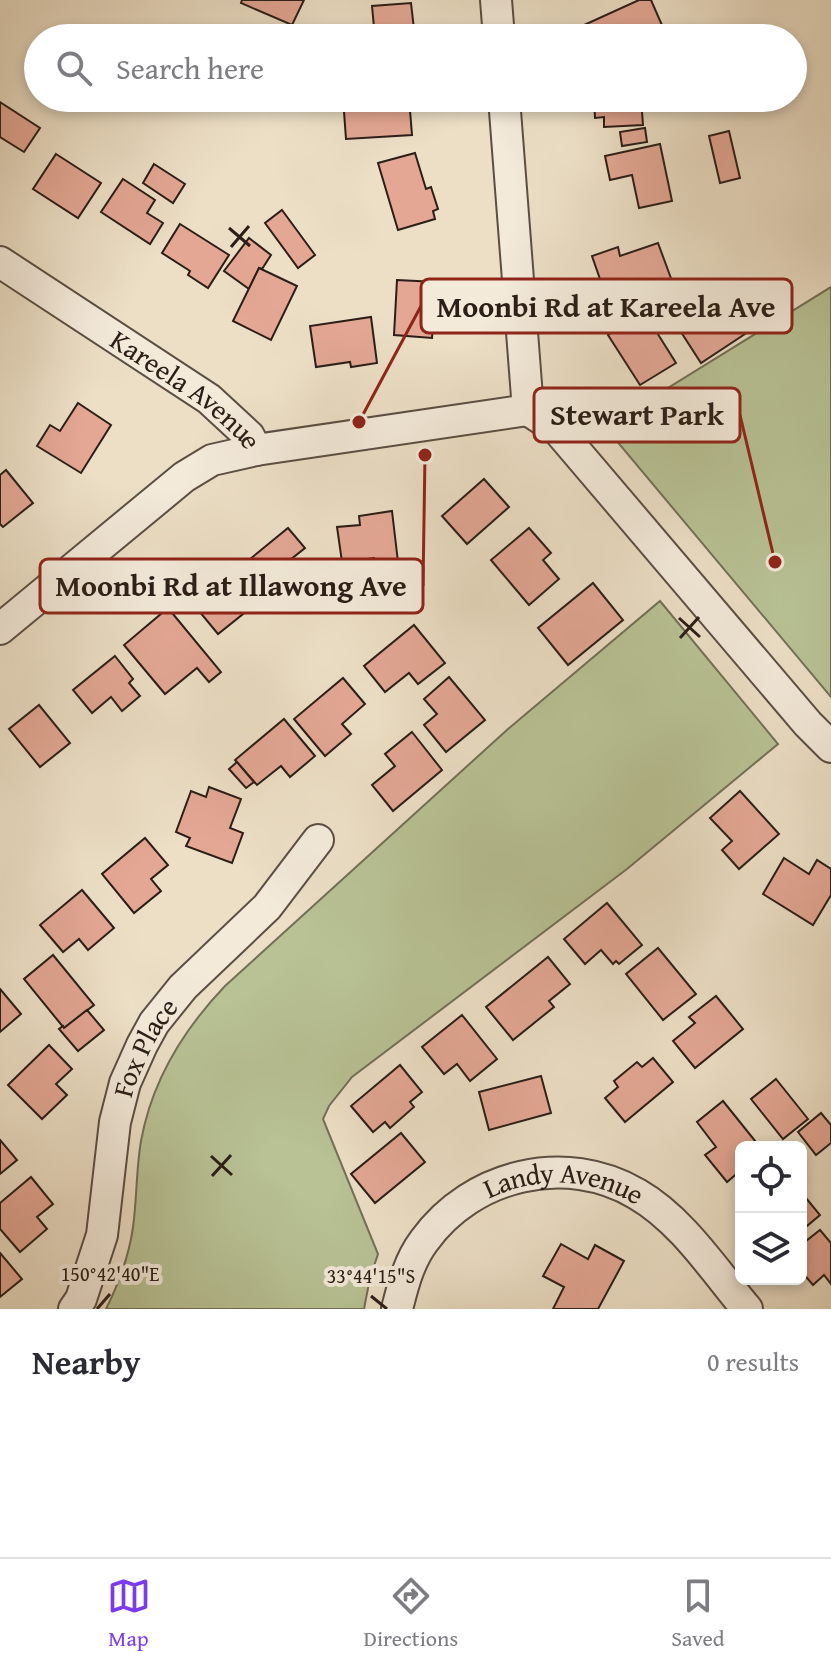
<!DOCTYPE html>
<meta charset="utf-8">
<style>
:root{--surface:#fff;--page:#f7f7f7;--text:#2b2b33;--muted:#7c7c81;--line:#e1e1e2;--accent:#7c3aed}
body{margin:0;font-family:"Gentium Book Plus",serif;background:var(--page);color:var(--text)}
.controls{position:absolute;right:24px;bottom:24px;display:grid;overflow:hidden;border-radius:12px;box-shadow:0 4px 12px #0003}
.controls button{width:72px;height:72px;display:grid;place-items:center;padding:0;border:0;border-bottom:2px solid var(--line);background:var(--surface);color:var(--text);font:40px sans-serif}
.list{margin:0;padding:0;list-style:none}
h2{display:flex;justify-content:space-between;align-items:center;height:104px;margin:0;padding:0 32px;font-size:34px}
h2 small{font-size:26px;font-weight:400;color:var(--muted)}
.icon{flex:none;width:44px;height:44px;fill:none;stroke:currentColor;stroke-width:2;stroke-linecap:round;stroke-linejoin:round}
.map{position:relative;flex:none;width:831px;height:1309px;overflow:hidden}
.search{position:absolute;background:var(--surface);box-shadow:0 4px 12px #0003;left:24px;right:24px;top:24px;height:88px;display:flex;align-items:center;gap:20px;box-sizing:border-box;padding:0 28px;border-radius:44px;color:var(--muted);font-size:30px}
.sheet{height:248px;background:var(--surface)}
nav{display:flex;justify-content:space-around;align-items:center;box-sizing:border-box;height:112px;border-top:2px solid var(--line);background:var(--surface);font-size:22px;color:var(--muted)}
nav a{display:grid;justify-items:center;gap:4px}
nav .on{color:var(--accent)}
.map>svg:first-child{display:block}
.green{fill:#b8c295;stroke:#727056;stroke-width:2}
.building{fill:#e3a794;stroke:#2b1e17;stroke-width:2}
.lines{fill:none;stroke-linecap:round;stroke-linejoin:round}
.street-casing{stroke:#5b4e43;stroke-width:34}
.street{stroke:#f3eada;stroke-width:30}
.ticks{fill:none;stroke:#2b1e17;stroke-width:3}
.labels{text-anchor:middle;stroke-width:8;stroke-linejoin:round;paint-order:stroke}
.street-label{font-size:28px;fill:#2b1e17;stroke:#f3eada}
.ticks-label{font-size:20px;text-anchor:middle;fill:#2b1e17;stroke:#f3eada;stroke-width:8;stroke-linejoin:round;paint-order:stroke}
.leader{fill:none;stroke:#8f2418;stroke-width:3}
.callout-dot{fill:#8f2418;stroke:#f3eada;stroke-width:3}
.callout{fill:#f3eada;stroke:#8f2418;stroke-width:3}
.callout-label{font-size:30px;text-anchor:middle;font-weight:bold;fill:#2b1e17}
</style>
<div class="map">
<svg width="831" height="1309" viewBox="0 0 831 1309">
<rect width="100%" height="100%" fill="#ecdfc6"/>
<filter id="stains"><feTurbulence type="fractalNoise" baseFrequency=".0025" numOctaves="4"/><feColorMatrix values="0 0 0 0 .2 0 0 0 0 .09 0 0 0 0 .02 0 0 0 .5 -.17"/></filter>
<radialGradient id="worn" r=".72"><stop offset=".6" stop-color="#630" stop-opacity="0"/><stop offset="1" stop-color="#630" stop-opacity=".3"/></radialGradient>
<g class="green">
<polygon points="831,287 831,697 605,427"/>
<path d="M 660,601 L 778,744 L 627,869 L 352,1077 L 329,1106 L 323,1119 L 378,1254 L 370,1278 L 364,1309 L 106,1309 C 119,1283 129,1256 133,1227 C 137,1199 136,1170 141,1141 C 152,1080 183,1030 225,986 L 508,729 Z"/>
</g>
<g class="building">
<polygon points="242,0 304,0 292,25 241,3"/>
<polygon points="639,0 651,0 665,32 653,38 590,38 584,25"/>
<polygon points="411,3 415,38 375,38 372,6"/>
<polygon points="343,98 409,98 412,135 346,139"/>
<polygon points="594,98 641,98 643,125 604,127 604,117 595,118"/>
<polygon points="0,102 40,128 24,152 0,137"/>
<polygon points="645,128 647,142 622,146 620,132"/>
<polygon points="729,131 740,178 720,183 709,136"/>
<polygon points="660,144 672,201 639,208 632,175 610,180 605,156"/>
<polygon points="415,153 426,189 431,187 438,209 433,211 435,219 398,230 378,163"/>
<polygon points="56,154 101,183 78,218 33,189"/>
<polygon points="154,164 185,184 173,203 143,183"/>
<polygon points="123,179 155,200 147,213 163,223 150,244 101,212"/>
<polygon points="282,210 315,255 298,268 265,223"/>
<polygon points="180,224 229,255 208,288 188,275 190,271 162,253"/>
<polygon points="249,238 271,255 262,269 259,268 249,289 224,271"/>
<polygon points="658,243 672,281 608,302 592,256 618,247 620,256"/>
<polygon points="259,268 297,286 271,340 233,321"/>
<polygon points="397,280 436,282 435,298 440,298 438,327 433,326 432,338 394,335"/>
<polygon points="729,302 748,332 701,363 681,332"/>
<polygon points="644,312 676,363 640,385 608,335"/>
<polygon points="371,317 377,363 351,367 350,362 316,367 310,326"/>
<polygon points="78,403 111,425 81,473 37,446 50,425 60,431"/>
<polygon points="6,470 33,503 3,527 0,524 0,475"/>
<polygon points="484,479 509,507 467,544 442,516"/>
<polygon points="392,511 398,562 375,565 374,558 342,562 337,527 360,525 359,516"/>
<polygon points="288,528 305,548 290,560 298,570 269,594 244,564"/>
<polygon points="529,528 551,553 543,560 559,579 529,605 491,560"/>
<polygon points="222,569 253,606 218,634 194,605 202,599 195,591"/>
<polygon points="593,583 623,620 568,665 538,628"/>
<polygon points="168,608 221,672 209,682 197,668 165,694 124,645"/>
<polygon points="414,625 445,663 418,684 409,673 385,692 364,666"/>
<polygon points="115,656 133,679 129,683 140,696 122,711 111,697 92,713 73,690"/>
<polygon points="449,677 485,720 446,752 424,725 437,714 424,699"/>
<polygon points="343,678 365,704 342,724 351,734 325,756 294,719"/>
<polygon points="39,705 70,743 40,767 9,729"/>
<polygon points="284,719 315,756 290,777 281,766 257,785 235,760"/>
<polygon points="412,732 442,770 393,811 372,785 395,766 385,754"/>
<polygon points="237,762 254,782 246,788 229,769"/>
<polygon points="209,787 241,799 230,828 243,833 232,863 186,846 190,838 176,832 191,791 206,797"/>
<polygon points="740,791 779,834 739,869 722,850 732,841 710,818"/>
<polygon points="145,838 168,865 151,879 161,891 134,913 102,874"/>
<polygon points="784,858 809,874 817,860 831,869 831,895 813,925 763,894"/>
<polygon points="82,890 114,928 88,950 79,939 63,952 40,925"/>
<polygon points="607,903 642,945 619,964 616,961 613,964 601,950 585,964 564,939"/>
<polygon points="658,948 696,994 663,1020 626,974"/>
<polygon points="53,955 94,1005 64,1028 24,979"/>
<polygon points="548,957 570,984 549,1001 554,1007 513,1040 486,1007"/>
<polygon points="0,989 21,1014 0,1032"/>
<polygon points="716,996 743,1029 695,1068 673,1041 695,1023 689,1017"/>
<polygon points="87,1010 104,1030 78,1051 59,1029 63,1026 64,1028"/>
<polygon points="462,1015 497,1059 470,1081 457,1064 444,1074 422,1047"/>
<polygon points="49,1045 72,1069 56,1084 67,1095 42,1119 8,1085"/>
<polygon points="653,1058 673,1082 625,1122 605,1098 618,1087 614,1081 637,1062 642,1067"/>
<polygon points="400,1065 422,1092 410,1102 414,1107 390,1128 385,1122 373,1132 351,1106"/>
<polygon points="541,1076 551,1113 489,1130 479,1092"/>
<polygon points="776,1079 808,1119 783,1139 751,1099"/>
<polygon points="723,1101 760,1147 741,1147 741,1170 727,1182 705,1155 716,1147 697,1122"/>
<polygon points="821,1113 831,1125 831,1143 816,1155 798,1132"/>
<polygon points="401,1133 425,1162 375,1203 351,1174"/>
<polygon points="0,1140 17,1160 0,1174"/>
<polygon points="31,1177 53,1204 37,1217 47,1229 20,1252 0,1229 0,1203"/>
<polygon points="801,1192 820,1215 801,1231"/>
<polygon points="820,1230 831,1243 831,1284 824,1275 813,1285 801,1271 801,1245"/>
<polygon points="561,1244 588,1259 595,1245 624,1261 598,1309 553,1309 564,1287 543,1276"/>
<polygon points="0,1253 22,1279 0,1297"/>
</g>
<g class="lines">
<defs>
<g id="street">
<polyline points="496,0 499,38"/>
<polyline points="504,98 528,410"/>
<path id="s1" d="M 0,262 L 209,399 L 249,436 L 256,450"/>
<polyline points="528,410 557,429 808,724 831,747"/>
<polyline points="0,629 184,477 212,460 256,450 528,410"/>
<path id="s2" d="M 74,1309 L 81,1299 L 102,1235 L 115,1122 L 125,1083 L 142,1045 L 154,1023 L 183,987 L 267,907 L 318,840"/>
<path id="s3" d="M 397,1309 C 403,1285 409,1261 424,1241 C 472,1174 566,1152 637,1194 C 682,1220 714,1270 747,1309"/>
</g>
</defs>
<use href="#street" class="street-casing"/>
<use href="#street" class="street"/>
</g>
<path class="ticks" d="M 229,228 L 250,246M 231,247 L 249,226M 679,618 L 700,637M 680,638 L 699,617M 211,1156 L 232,1175M 212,1176 L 231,1155M 371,1296 L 387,1309M 97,1309 L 110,1294"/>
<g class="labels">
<g class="street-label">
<text dy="10" stroke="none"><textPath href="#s1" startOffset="226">Kareela Avenue</textPath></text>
<text dy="10" stroke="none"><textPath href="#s2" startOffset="274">Fox Place</textPath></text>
<text dy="10" stroke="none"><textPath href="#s3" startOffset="236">Landy Avenue</textPath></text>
</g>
</g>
<g class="ticks-label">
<text x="110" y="1281">150°42'40"E</text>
<text x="371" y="1283">33°44'15"S</text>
</g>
<path class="leader" d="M359 422L421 306M775 562L740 415M425 455L423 586"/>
<g class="callout-dot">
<circle cx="359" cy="422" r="8"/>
<circle cx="775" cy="562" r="8"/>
<circle cx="425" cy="455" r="8"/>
</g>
<g class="callout">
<rect x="421" y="279" width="371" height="54" rx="8"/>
<rect x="534" y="388" width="206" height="54" rx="8"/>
<rect x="40" y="559" width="383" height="54" rx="8"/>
</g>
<g class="callout-label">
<text x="606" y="317">Moonbi Rd at Kareela Ave</text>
<text x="637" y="425">Stewart Park</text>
<text x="231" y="596">Moonbi Rd at Illawong Ave</text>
</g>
<rect width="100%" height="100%" filter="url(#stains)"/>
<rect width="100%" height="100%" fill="url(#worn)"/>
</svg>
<div class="controls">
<button><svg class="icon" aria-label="locate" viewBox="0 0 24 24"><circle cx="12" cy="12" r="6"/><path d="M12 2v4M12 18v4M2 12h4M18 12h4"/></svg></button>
<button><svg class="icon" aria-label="layers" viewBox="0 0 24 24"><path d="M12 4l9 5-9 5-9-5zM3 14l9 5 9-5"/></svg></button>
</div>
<div class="search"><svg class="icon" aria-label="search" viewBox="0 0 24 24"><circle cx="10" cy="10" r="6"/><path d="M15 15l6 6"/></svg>Search here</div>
</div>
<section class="sheet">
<h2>Nearby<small>0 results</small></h2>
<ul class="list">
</ul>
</section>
<nav>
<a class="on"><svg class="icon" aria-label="map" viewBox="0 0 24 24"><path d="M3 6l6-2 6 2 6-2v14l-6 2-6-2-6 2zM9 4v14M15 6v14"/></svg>Map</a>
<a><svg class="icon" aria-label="directions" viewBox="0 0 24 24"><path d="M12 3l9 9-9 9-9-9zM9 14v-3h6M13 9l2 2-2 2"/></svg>Directions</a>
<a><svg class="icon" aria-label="saved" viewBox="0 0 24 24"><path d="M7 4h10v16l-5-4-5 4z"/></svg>Saved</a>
</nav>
